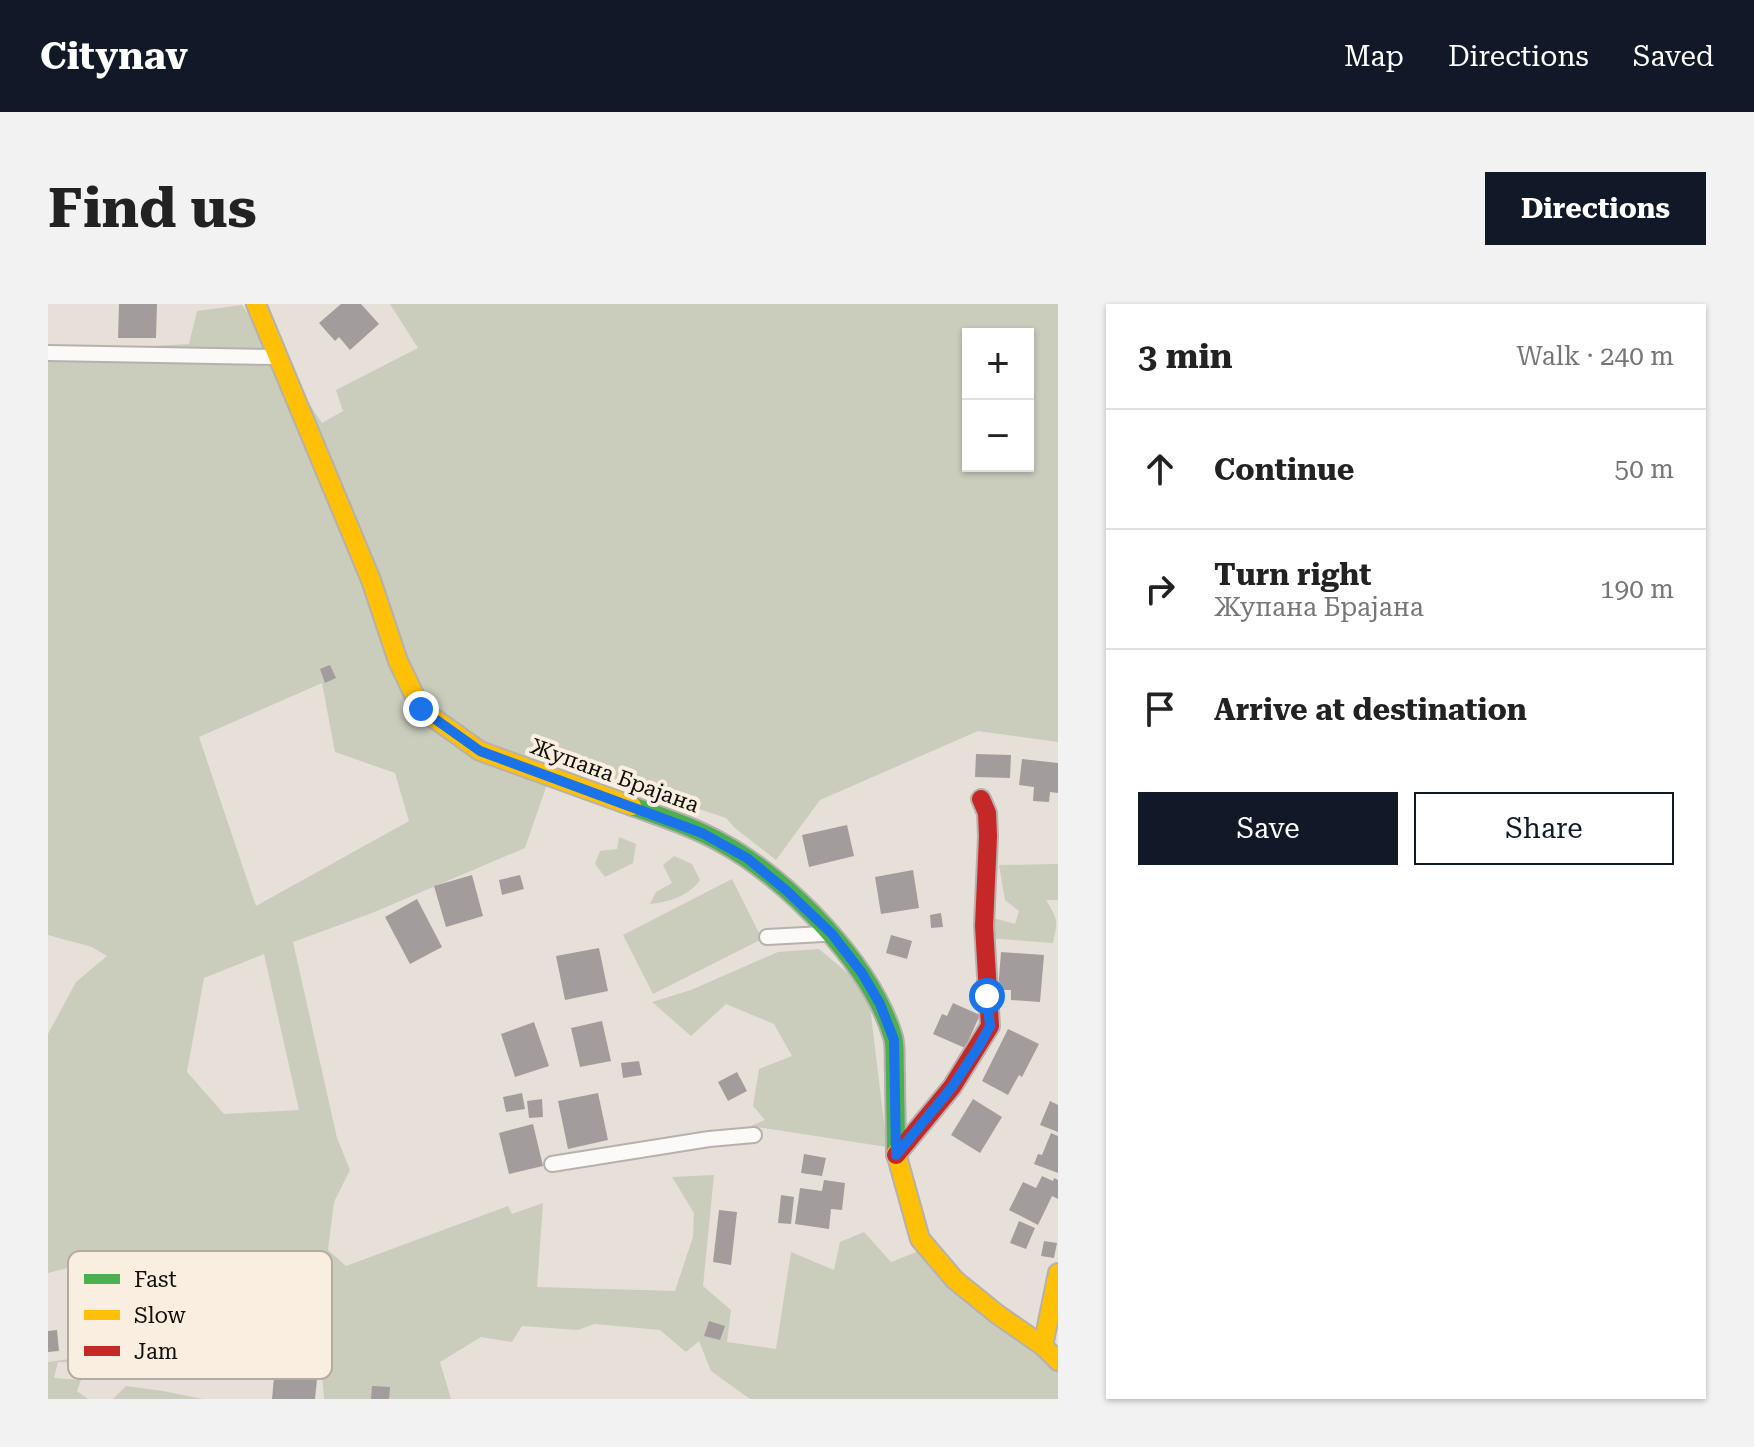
<!DOCTYPE html>
<meta charset="utf-8">
<style>
:root{--surface:#fff;--page:#f2f2f2;--text:#222;--muted:#767676;--line:#e0e0e0;--accent:#111827}
body{margin:0;font-family:"Roboto Serif",serif;background:var(--page);color:var(--text)}
.controls{position:absolute;right:24px;top:24px;display:grid;overflow:hidden;border-radius:0px;box-shadow:0 2px 6px #0004}
.controls button{width:72px;height:72px;display:grid;place-items:center;padding:0;border:0;border-bottom:2px solid var(--line);background:var(--surface);color:var(--text);font:40px sans-serif}
.stop{position:absolute;width:24px;height:24px;margin:-18px;border:6px solid #1a73e8;border-radius:50%;background:#fff}
.stop.end{background:#1a73e8;border-color:#fff;box-shadow:0 2px 8px #0008}
.list{margin:0;padding:0;list-style:none}
h2{display:flex;justify-content:space-between;align-items:center;height:104px;margin:0;padding:0 32px;font-size:34px}
h2 small{font-size:26px;font-weight:400;color:var(--muted)}
.list li{display:grid;grid-template-columns:52px 1fr auto;gap:24px;align-items:center;box-sizing:border-box;height:120px;padding:0 32px;border-top:2px solid var(--line)}
.list b{display:block;font-size:30px;white-space:nowrap}
.list p{margin:0;font-size:26px;white-space:nowrap;color:var(--muted)}
.list em{font-size:26px;font-style:normal;color:var(--muted)}
.actions{display:flex;gap:16px;padding:24px 32px}
.actions a{flex:1;padding:18px 0;border:2px solid var(--accent);border-radius:0px;text-align:center;font-size:28px;color:var(--accent)}
.actions .main{background:var(--accent);color:#fff}
.icon{flex:none;width:44px;height:44px;fill:none;stroke:currentColor;stroke-width:2;stroke-linecap:round;stroke-linejoin:round}
.map{position:relative;flex:none;width:1010px;height:1095px;overflow:hidden;border-radius:0px}
header{display:flex;align-items:center;gap:48px;box-sizing:border-box;height:112px;padding:0 40px;background:var(--accent);color:#fff}
header strong{font-size:38px}
nav{display:flex;gap:44px;margin-inline-start:auto;font-size:28px}
.intro{display:flex;align-items:center;justify-content:space-between;box-sizing:border-box;height:192px;padding:0 48px}
h1{margin:0;font-size:56px}
.button{padding:20px 36px;border-radius:0px;background:var(--accent);color:#fff;font-size:28px;font-weight:700}
main{display:flex;gap:48px;padding:0 48px}
aside{flex:1;background:var(--surface);border-radius:0px;box-shadow:0 2px 6px #0004}
.map>svg:first-child{display:block}
.green{fill:#caccbc;fill-rule:evenodd}
.building{fill:#a29d9c}
.lines{fill:none;stroke-linecap:round;stroke-linejoin:round}
.lane-casing{stroke:#b6b1ac;stroke-width:18}
.fast-casing{stroke:#b6b1ac;stroke-width:22}
.slow-casing{stroke:#b6b1ac;stroke-width:22}
.jam-casing{stroke:#b6b1ac;stroke-width:22}
.lane{stroke:#fbfaf9;stroke-width:14}
.fast{stroke:#4caf50;stroke-width:18}
.slow{stroke:#ffc107;stroke-width:18}
.jam{stroke:#c62828;stroke-width:18}
.route{stroke:#1a73e8;stroke-width:10}
.labels{text-anchor:middle;stroke-width:8;stroke-linejoin:round;paint-order:stroke}
.street-label{font-size:22px;fill:#120f0a;stroke:#f9eee0}
.key{fill:#f9eee0;stroke:#b4aba0;stroke-width:2}
.key-label{font-size:22px;fill:#120f0a}
</style>
<header>
<strong>Citynav</strong>
<nav><a>Map</a><a>Directions</a><a>Saved</a></nav>
</header>
<div class="intro"><h1>Find us</h1><a class="button">Directions</a></div>
<main>
<div class="map">
<svg width="1010" height="1095" viewBox="0 0 1010 1095">
<rect width="100%" height="100%" fill="#e6e0d9"/>
<g class="green">
<path d="M 342,0 L 1010,0 L 1010,438 L 930,427 L 772,496 L 728,556 L 687,524 L 678,514 L 507,457 L 477,544 L 324,609 L 245,638 L 289,834 L 302,866 L 286,898 L 280,946 L 298,962 L 460,902 L 464,910 L 495,899 L 489,983 L 627,987 L 645,933 L 646,909 L 624,873 L 666,871 L 655,982 L 683,1006 L 679,1038 L 728,1045 L 743,948 L 786,966 L 792,938 L 816,928 L 843,958 L 876,945 L 1010,1059 L 1010,1095 L 702,1095 L 663,1067 L 651,1037 L 638,1048 L 612,1026 L 546,1020 L 530,1026 L 474,1022 L 464,1038 L 433,1033 L 392,1058 L 403,1095 L 276,1095 L 273,1055 L 122,1062 L 10,1058 L 6,1074 L 33,1076 L 29,1087 L 40,1095 L 0,1095 L 0,1058 L 154,1037 L 157,966 L 23,963 L 0,969 L 0,730 L 28,678 L 59,652 L 44,643 L 0,631 L 0,48 L 141,40 L 149,7 L 194,1 L 274,119 L 295,107 L 288,86 L 370,44 ZM 920,30 L 980,30 L 980,162 L 920,162 ZM 274,379 L 287,448 L 347,469 L 361,517 L 208,602 L 151,433 ZM 216,650 L 251,806 L 176,810 L 139,768 L 156,674 Z"/>
<polygon points="571,533 588,540 585,559 557,573 547,560 552,547 569,545"/>
<path d="M 626,552 L 644,560 L 652,576 C 641,592 621,598 602,600 L 608,588 L 624,579 L 615,561 Z"/>
<path d="M 1010,560 L 1010,596 L 998,596 C 1010,616 1010,615 1005,639 L 926,633 L 931,610 L 967,620 L 971,607 L 957,596 L 951,561 Z"/>
<polygon points="684,575 714,635 605,690 575,631"/>
<polygon points="771,645 820,686 839,843 703,822 717,816 705,802 711,765 744,752 726,720 678,700 643,732 604,698 643,686 730,648"/>
<polygon points="78,1082 115,1087 155,1095 65,1095"/>
</g>
<g class="building">
<polygon points="71,0 109,0 108,34 70,34"/>
<polygon points="293,0 313,0 331,20 302,46 291,33 287,37 271,19"/>
<polygon points="282,361 288,374 277,379 272,365"/>
<polygon points="928,450 963,451 962,474 927,473"/>
<polygon points="974,455 1010,459 1010,489 1002,488 1001,498 985,497 986,483 971,481"/>
<polygon points="799,521 806,552 761,563 754,531"/>
<polygon points="865,566 871,604 833,610 827,573"/>
<polygon points="424,571 435,612 398,623 386,582"/>
<polygon points="472,571 476,585 454,591 451,576"/>
<polygon points="369,595 394,643 362,660 337,613"/>
<polygon points="893,609 895,623 883,624 882,611"/>
<polygon points="843,631 864,637 859,655 838,649"/>
<polygon points="551,644 560,687 517,696 508,652"/>
<polygon points="953,648 996,651 992,698 963,696 963,686 950,686"/>
<polygon points="905,699 932,711 917,744 885,730 894,710 899,712"/>
<polygon points="554,717 563,757 532,763 523,724"/>
<polygon points="486,718 501,762 467,773 453,730"/>
<polygon points="960,725 991,740 974,773 971,771 960,791 934,777"/>
<polygon points="591,757 594,771 575,774 573,759"/>
<polygon points="689,768 699,787 680,797 670,778"/>
<polygon points="474,789 477,805 458,808 455,793"/>
<polygon points="550,789 560,836 520,845 510,797"/>
<polygon points="494,795 495,813 481,814 479,797"/>
<polygon points="925,795 954,813 932,849 903,831"/>
<polygon points="1002,797 1010,801 1010,828 992,821"/>
<polygon points="485,820 495,862 461,870 451,829"/>
<polygon points="1003,829 1010,832 1010,869 986,860 990,850 994,851"/>
<polygon points="756,850 778,854 774,872 753,869"/>
<polygon points="994,872 1005,877 1006,874 1010,876 1010,895 1004,892 990,921 961,906 975,878 988,884"/>
<polygon points="776,876 797,879 794,906 783,905 781,925 747,920 752,884 774,887"/>
<polygon points="733,891 746,893 743,920 730,919"/>
<polygon points="671,906 689,908 683,961 665,958"/>
<polygon points="971,917 987,924 978,945 962,939"/>
<polygon points="996,937 1009,939 1006,954 993,952"/>
<polygon points="661,1017 677,1022 672,1036 656,1032"/>
<polygon points="9,1026 11,1047 0,1048 0,1027"/>
<polygon points="227,1062 270,1065 267,1095 224,1095"/>
<polygon points="324,1082 342,1083 341,1095 323,1095"/>
</g>
<g class="lines">
<defs>
<g id="lane">
<polyline points="0,49 226,53"/>
<polyline points="719,633 775,630"/>
<polyline points="504,860 661,835 706,831"/>
</g>
<path id="fast" d="M 584,502 C 614,513 646,523 674,539 C 740,575 823,660 845,733 C 848,744 846,758 847,770 C 847,796 848,823 848,849"/>
<g id="slow">
<polyline points="208,0 323,276 350,357 373,405 432,447 584,502"/>
<polyline points="848,849 872,935 907,976 949,1010 995,1042 1010,1057"/>
<polyline points="995,1042 1010,969"/>
</g>
<polyline id="jam" points="848,851 904,783 942,722 936,622 940,532 939,509 933,495"/>
</defs>
<use href="#lane" class="lane-casing"/>
<use href="#fast" class="fast-casing"/>
<use href="#slow" class="slow-casing"/>
<use href="#jam" class="jam-casing"/>
<use href="#lane" class="lane"/>
<use href="#fast" class="fast"/>
<use href="#slow" class="slow"/>
<use href="#jam" class="jam"/>
</g>
<g class="lines">
<polyline class="route" points="373,405 432,447 654,529 699,554 739,587 784,630 814,669 832,700 846,736 848,851 904,783 931,742 942,722 939,692"/>
</g>
<g class="labels">
<g class="street-label">
<text transform="translate(567 471) rotate(20)" y="8">Жупана Брајана</text>
</g>
</g>
<rect x="20" y="947" width="264" height="128" rx="12" class="key"/>
<rect x="36" y="970" width="36" height="10" fill="#4caf50"/>
<rect x="36" y="1006" width="36" height="10" fill="#ffc107"/>
<rect x="36" y="1042" width="36" height="10" fill="#c62828"/>
<g class="key-label">
<text x="86" y="983">Fast</text>
<text x="86" y="1019">Slow</text>
<text x="86" y="1055">Jam</text>
</g>
</svg>
<div class="controls">
<button>+</button>
<button>−</button>
</div>
<div class="stop" style="left:939px;top:692px"></div>
<div class="stop end" style="left:373px;top:405px"></div>
</div>
<aside>
<h2>3 min<small>Walk · 240 m</small></h2>
<ul class="list">
<li><svg class="icon" aria-label="ahead" viewBox="0 0 24 24"><path d="M12 20V5M6 11l6-6 6 6"/></svg><div><b>Continue</b></div><em>50 m</em></li>
<li><svg class="icon" aria-label="right" viewBox="0 0 24 24"><path d="M7 20v-9h11M14 6l5 5-5 5"/></svg><div><b>Turn right</b><p>Жупана Брајана</p></div><em>190 m</em></li>
<li><svg class="icon" aria-label="arrive" viewBox="0 0 24 24"><path d="M6 21V4h12l-3 4 3 4H6"/></svg><div><b>Arrive at destination</b></div></li>
</ul>
<div class="actions"><a class="main">Save</a><a>Share</a></div>
</aside>
</main>
